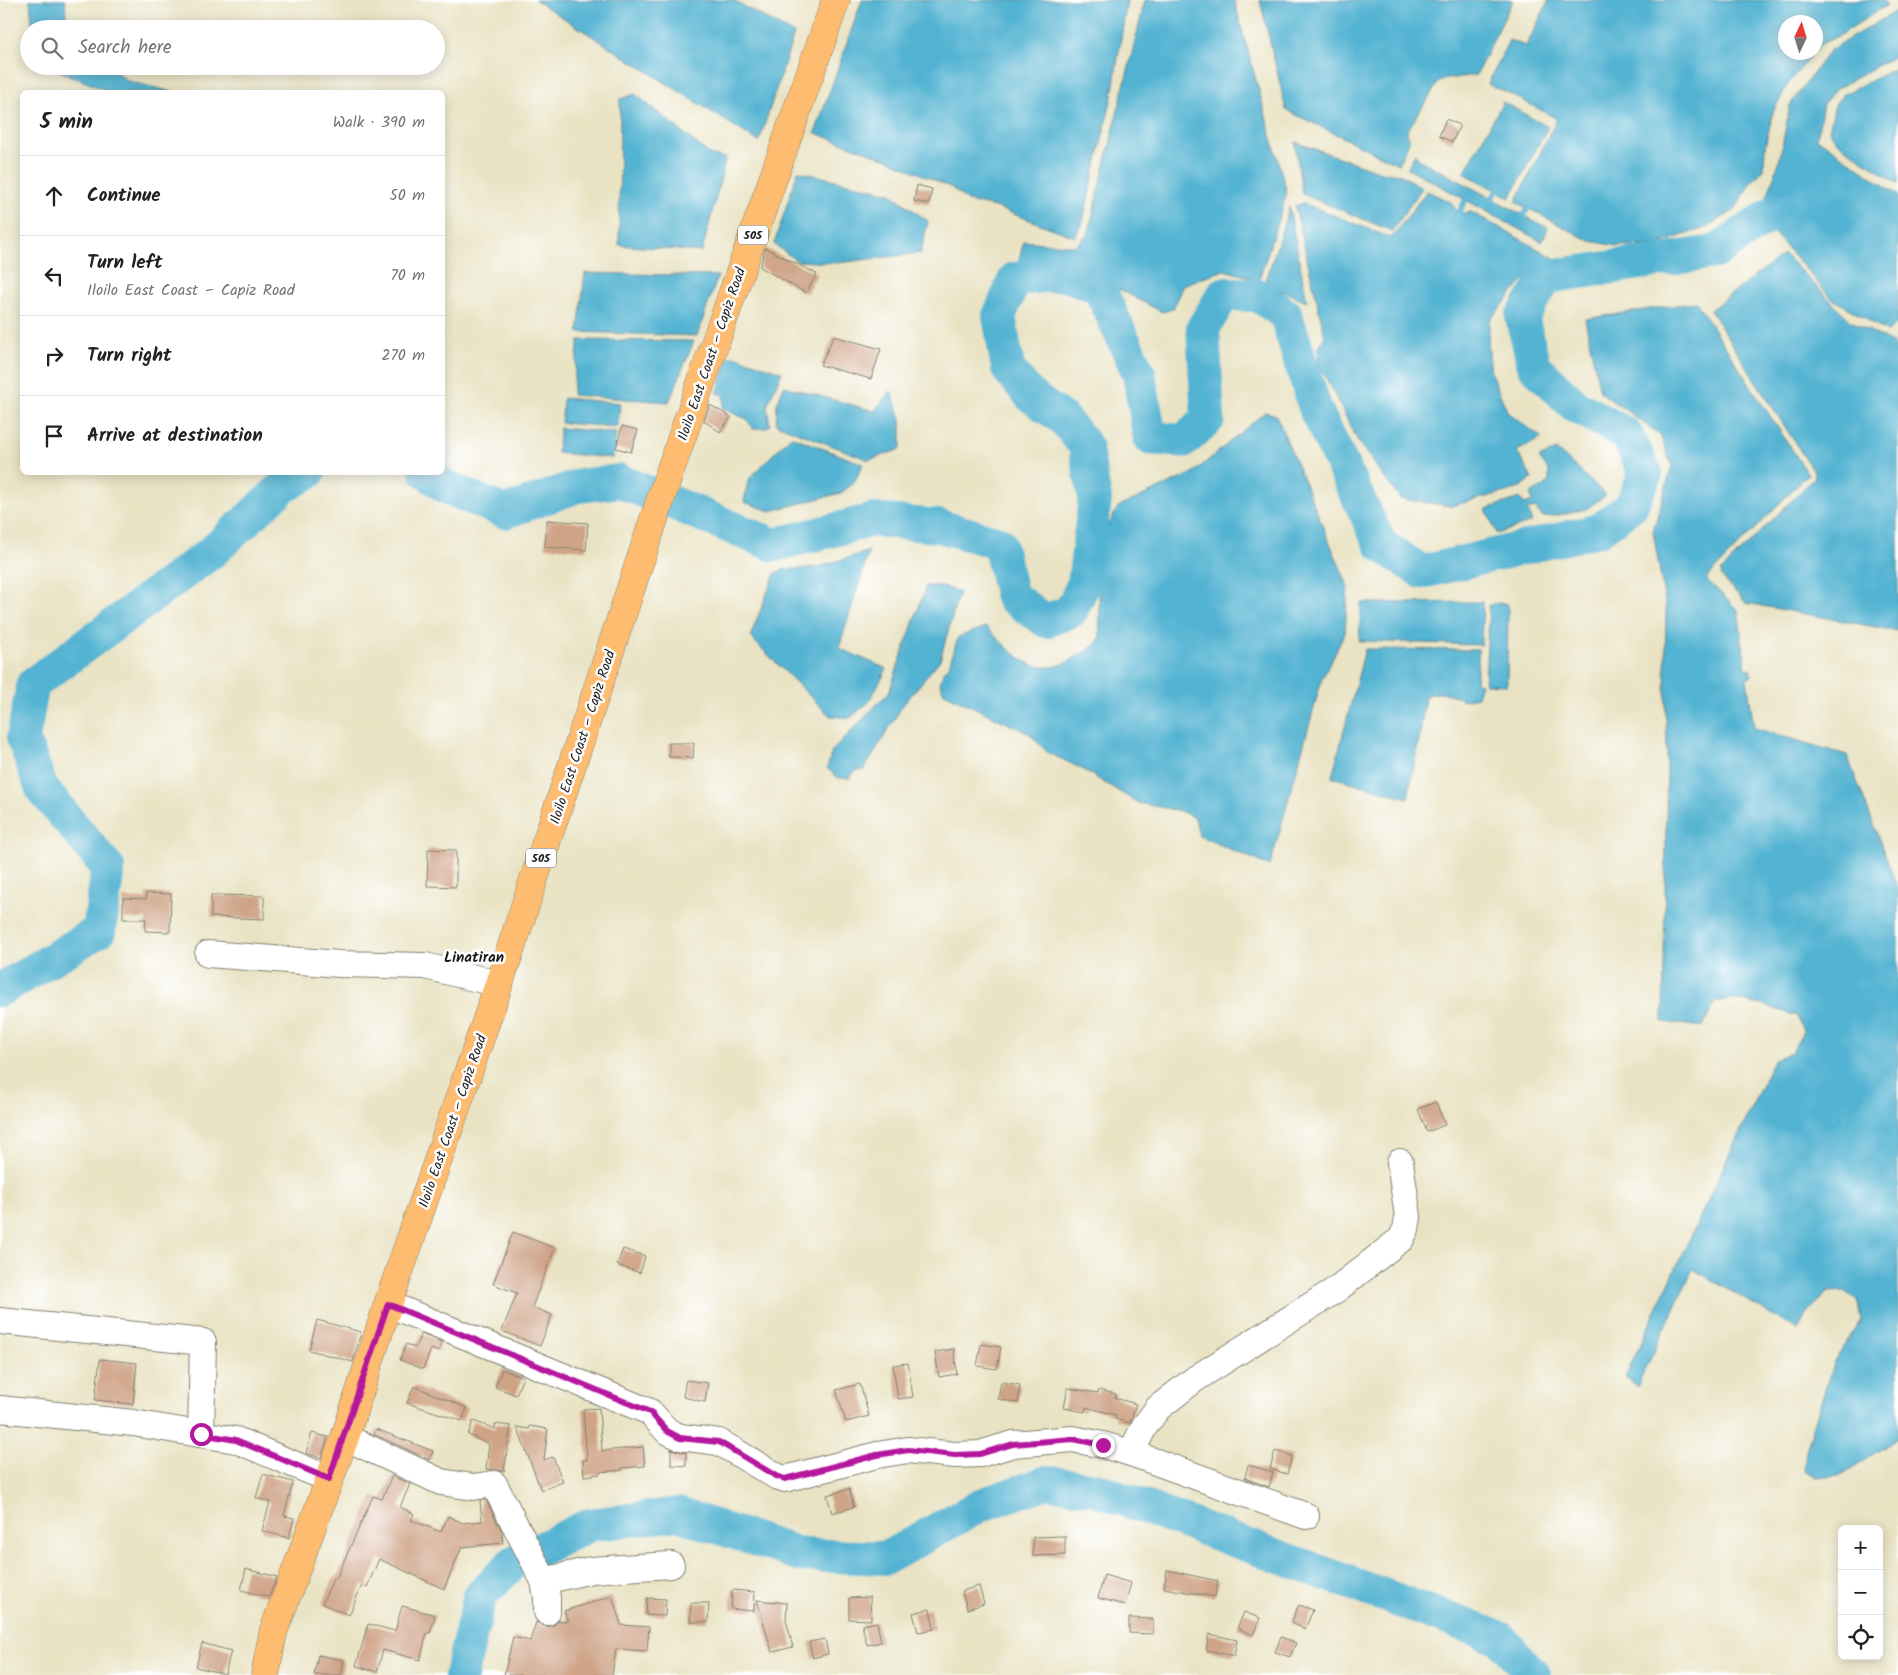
<!DOCTYPE html>
<meta charset="utf-8">
<style>
:root{--surface:#fff;--page:#f6f6f6;--text:#202124;--muted:#757577;--line:#e0e0e0}
body{margin:0;font-family:Kalam,sans-serif;background:var(--page);color:var(--text)}
.controls{position:absolute;right:15px;bottom:15px;display:grid;overflow:hidden;border-radius:8px;box-shadow:0 2px 12px #0003}
.controls button{width:45px;height:45px;display:grid;place-items:center;padding:0;border:0;border-bottom:1px solid var(--line);background:var(--surface);color:var(--text);font:25px sans-serif}
.compass{position:absolute;left:1778px;top:15px;width:45px;height:45px;border-radius:50%;background:var(--surface);box-shadow:0 2px 12px #0003;rotate:4deg}
.stop{position:absolute;width:15px;height:15px;margin:-11px;border:4px solid #b5179e;border-radius:50%;background:#fff}
.stop.end{background:#b5179e;border-color:#fff;box-shadow:0 1px 5px #0008}
.list{margin:0;padding:0;list-style:none}
h2{display:flex;justify-content:space-between;align-items:center;height:65px;margin:0;padding:0 20px;font-size:21px}
h2 small{font-size:16px;font-weight:400;color:var(--muted)}
.list li{display:grid;grid-template-columns:32px 1fr auto;gap:15px;align-items:center;box-sizing:border-box;height:80px;padding:0 20px;border-top:1px solid var(--line)}
.list b{display:block;font-size:19px;white-space:nowrap}
.list p{margin:0;font-size:16px;white-space:nowrap;color:var(--muted)}
.list em{font-size:16px;font-style:normal;color:var(--muted)}
.icon{flex:none;width:28px;height:28px;fill:none;stroke:currentColor;stroke-width:2;stroke-linecap:round;stroke-linejoin:round}
.map{position:relative;flex:none;width:1898px;height:1675px;overflow:hidden}
.search{position:absolute;background:var(--surface);box-shadow:0 2px 12px #0003;left:20px;top:20px;width:425px;height:55px;display:flex;align-items:center;gap:12px;box-sizing:border-box;padding:0 18px;border-radius:28px;color:var(--muted);font-size:19px}
.panel{position:absolute;background:var(--surface);box-shadow:0 2px 12px #0003;left:20px;top:90px;width:425px;height:385px;border-radius:8px}
.map>svg:first-child{display:block}
.water{fill:#53b3d2;stroke:#386877}
.lines{fill:none;stroke-linecap:round;stroke-linejoin:round}
.stream{stroke:#53b3d2;stroke-width:5.5}
.river{stroke:#53b3d2;stroke-width:34}
.building{fill:#cfa386}
.minor-casing{stroke:#828070;stroke-width:28}
.major-casing{stroke:#828070;stroke-width:29}
.minor{stroke:#fff;stroke-width:26}
.major{stroke:#fdbc70;stroke-width:28}
.route{stroke:#b5179e;stroke-width:6}
.labels{text-anchor:middle;stroke-width:5;stroke-linejoin:round;paint-order:stroke}
.shield{fill:#fff;stroke:#606060;stroke-width:1}
.shield-label{font-size:12px;font-weight:bold;fill:#1c1c1c}
.street-label{font-size:14px;fill:#1c1c1c;stroke:#fff}
.neighbourhood-label{font-size:15px;font-weight:bold;fill:#1c1c1c;stroke:#fff}
</style>
<div class="map">
<svg width="1898" height="1675" viewBox="0 0 1898 1675">
<rect width="100%" height="100%" fill="#fff"/>
<filter id="ink" filterUnits="userSpaceOnUse"><feTurbulence type="fractalNoise" baseFrequency=".02" numOctaves="2"/><feDisplacementMap in="SourceGraphic" scale="10" xChannelSelector="R" yChannelSelector="G"/><feConvolveMatrix kernelMatrix="1 2 1 2 8 2 1 2 1" color-interpolation-filters="sRGB"/></filter>
<filter id="wash" filterUnits="userSpaceOnUse"><feTurbulence type="fractalNoise" baseFrequency=".0096" numOctaves="4" result="noise"/><feDisplacementMap in="SourceGraphic" scale="20" xChannelSelector="R" yChannelSelector="G"/><feGaussianBlur stdDeviation="1.12" result="paint"/><feColorMatrix in="noise" values="0 0 0 0 0 0 0 0 0 0 0 0 0 0 0 0 0 1.4 0 .05"/><feComposite in="paint" operator="in"/></filter>
<g filter="url(#wash)">
<rect width="100%" height="100%" fill="#e9e3c3"/>
<g class="water">
<polygon points="30,0 65,0 67,29 35,29 32,25"/>
<polygon points="535,0 733,0 794,34 759,142"/>
<polygon points="862,0 1127,0 1112,97 1083,221 1075,237 995,207 967,201 952,188 887,159 815,133"/>
<polygon points="1145,0 1234,0 1287,193 1259,280 1224,270 1183,285 1173,309 1162,312 1076,266 1017,266 1024,241 1075,246 1088,234"/>
<polygon points="1260,0 1513,0 1476,75 1440,80 1407,131 1409,142 1398,164 1286,110"/>
<polygon points="1549,0 1883,0 1887,5 1840,35 1819,45 1816,50 1816,22 1786,22 1786,52 1813,53 1788,84 1773,112 1765,147 1764,169 1749,185 1735,210 1708,227 1654,245 1617,246 1590,241 1516,202 1557,119 1505,91 1494,88 1488,84 1509,40 1526,46"/>
<polygon points="1898,10 1898,54 1836,89 1823,104 1817,138 1898,195 1898,323 1888,332 1831,298 1760,217 1779,162 1790,105 1830,50"/>
<polygon points="56,66 108,66 128,81 173,92 110,92 59,71"/>
<polygon points="1898,67 1898,184 1837,142 1829,131 1835,104 1844,94"/>
<polygon points="635,94 712,156 726,158 702,252 619,245 620,99"/>
<polygon points="1503,102 1548,127 1510,198 1464,173"/>
<polygon points="1295,142 1381,172 1400,174 1422,188 1392,231 1302,194"/>
<polygon points="1415,153 1418,159 1548,228 1542,242 1408,168"/>
<polygon points="798,171 890,193 928,221 921,253 837,263 797,261 774,244"/>
<polygon points="1427,191 1451,202 1458,214 1471,212 1558,260 1528,275 1490,320 1488,343 1491,373 1508,413 1542,438 1517,451 1532,479 1517,489 1451,506 1400,499 1359,443 1319,364 1318,348 1325,336 1295,206 1303,203 1391,238"/>
<polygon points="1289,207 1307,301 1265,284"/>
<polygon points="1784,254 1851,321 1894,344 1898,359 1898,631 1746,603 1721,576 1722,570 1815,477 1814,472 1710,310"/>
<polygon points="585,273 718,276 697,336 578,332"/>
<polygon points="1696,302 1808,474 1706,579 1738,610 1746,669 1750,669 1751,677 1747,679 1754,728 1847,755 1898,889 1898,1438 1840,1476 1817,1478 1804,1471 1806,1450 1834,1361 1861,1320 1857,1300 1845,1291 1828,1292 1807,1312 1798,1330 1693,1269 1637,1387 1625,1377 1773,1061 1793,1051 1803,1031 1797,1016 1766,1006 1731,999 1715,1002 1703,1027 1663,1022 1667,759 1665,671 1666,607 1653,531 1672,466 1660,435 1600,392 1585,319"/>
<polygon points="579,340 694,341 669,402 572,395"/>
<polygon points="734,356 782,372 767,406 770,425 766,428 753,429 747,419 723,409 724,395 717,393 728,358"/>
<polygon points="784,386 874,411 891,391 901,418 901,449 869,460 776,424 777,404"/>
<polygon points="563,398 620,403 618,427 561,423"/>
<path d="M 1265,412 L 1276,415 L 1348,586 L 1345,633 L 1322,679 L 1270,866 L 1199,836 L 1195,818 L 1180,811 L 1138,803 L 1080,768 L 1047,752 L 1030,734 L 944,693 L 940,683 L 943,672 L 949,666 L 958,637 L 986,627 C 1012,652 1035,682 1073,659 C 1084,653 1093,648 1100,638 L 1098,547 L 1118,507 L 1193,473 Z"/>
<polygon points="560,428 616,433 613,458 557,453"/>
<polygon points="791,436 863,464 854,483 841,493 770,511 744,502 748,480"/>
<polygon points="1557,450 1606,495 1586,509 1565,514 1543,517 1535,508 1527,510 1532,522 1497,534 1486,509 1520,498 1524,504 1533,501 1530,494 1543,487 1549,481 1549,471 1539,458"/>
<polygon points="869,551 839,648 887,669 868,703 850,718 830,716 750,637 775,573 782,570 818,567"/>
<polygon points="926,586 940,586 959,592 940,660 903,705 864,770 855,771 850,778 838,778 827,768 832,751 889,692"/>
<polygon points="1483,602 1481,645 1359,641 1361,603"/>
<polygon points="1497,603 1508,604 1507,685 1485,684 1489,605"/>
<path d="M 1365,649 L 1479,650 L 1476,682 L 1481,684 L 1477,697 L 1462,700 C 1450,692 1439,691 1425,696 L 1421,729 L 1408,798 L 1332,777 Z"/>
</g>
<g class="lines">
<g class="stream">
<polyline points="1492,198 1497,191"/>
<polyline points="1458,214 1465,201"/>
<polyline points="1524,216 1528,208"/>
</g>
<g class="river">
<polyline points="426,472 446,487 505,512 578,486 620,481 774,545 873,520 939,526 999,543 1012,597 1046,621 1071,611 1084,583 1095,499 1085,445 1063,419 1031,396 1008,369 999,316 1015,279 1063,274 1099,287 1139,374 1150,438 1184,441 1208,419 1203,328 1224,294 1258,295 1286,315 1316,411 1381,545 1422,572 1599,530 1631,506 1646,474 1626,434 1574,405 1534,366 1522,317 1547,277 1715,252 1790,202 1793,189"/>
<polyline points="0,990 99,931 108,868 42,789 23,738 33,684 212,552 282,488 309,472"/>
<polyline points="461,1675 480,1596 514,1562 589,1525 678,1514 802,1555 886,1558 981,1505 1047,1482 1095,1489 1500,1638 1534,1675"/>
</g>
</g>
<g id="blocks">
<g class="building">
<polygon points="1446,119 1460,125 1452,142 1439,136"/>
<polygon points="917,185 932,189 929,204 914,201"/>
<polygon points="765,248 817,274 806,293 760,267"/>
<polygon points="834,336 881,349 871,379 820,365"/>
<polygon points="710,405 731,417 720,432 704,421"/>
<polygon points="622,426 638,430 631,452 616,448"/>
<polygon points="547,520 588,523 586,550 545,547"/>
<polygon points="669,743 694,743 693,758 669,757"/>
<polygon points="428,849 456,850 456,887 427,886"/>
<polygon points="146,893 171,894 170,932 145,931 146,919 123,919 123,898 146,899"/>
<polygon points="211,895 264,896 264,919 211,917"/>
<polygon points="1436,1102 1445,1125 1427,1132 1418,1109"/>
<polygon points="513,1232 555,1248 532,1307 552,1315 540,1346 502,1331 517,1293 493,1284"/>
<polygon points="623,1249 645,1256 640,1273 617,1265"/>
<polygon points="317,1320 361,1332 353,1362 309,1350"/>
<polygon points="421,1334 442,1342 438,1352 431,1349 423,1369 400,1360 406,1344 415,1348"/>
<polygon points="981,1344 1001,1347 997,1369 977,1366"/>
<polygon points="954,1349 957,1374 939,1377 935,1352"/>
<polygon points="100,1359 137,1363 133,1404 95,1400"/>
<polygon points="908,1363 913,1397 898,1399 893,1365"/>
<polygon points="502,1369 523,1377 516,1395 495,1387"/>
<polygon points="686,1380 708,1383 705,1402 683,1397"/>
<polygon points="1001,1382 1020,1385 1018,1403 998,1399"/>
<polygon points="860,1384 869,1416 846,1422 836,1390"/>
<polygon points="414,1386 467,1408 462,1421 407,1403"/>
<polygon points="1068,1388 1098,1393 1099,1390 1116,1394 1115,1398 1136,1404 1131,1419 1129,1423 1115,1419 1116,1415 1086,1407 1085,1412 1064,1408"/>
<polygon points="599,1408 602,1451 643,1447 645,1466 622,1468 622,1470 600,1472 600,1474 584,1476 583,1460 587,1460 583,1409"/>
<polygon points="473,1421 495,1429 495,1424 511,1426 504,1471 486,1469 489,1444 468,1435"/>
<polygon points="530,1426 548,1429 544,1460 553,1457 563,1482 541,1490 517,1427 529,1429"/>
<polygon points="376,1429 433,1451 430,1460 374,1434"/>
<polygon points="312,1433 328,1437 321,1458 306,1453"/>
<polygon points="671,1449 686,1453 686,1466 671,1465"/>
<polygon points="1275,1451 1292,1456 1287,1474 1270,1469"/>
<polygon points="1248,1465 1273,1472 1269,1487 1245,1478"/>
<polygon points="263,1474 293,1482 284,1516 294,1518 289,1538 262,1531 270,1502 256,1498"/>
<polygon points="392,1476 410,1484 400,1507 414,1514 411,1520 441,1532 448,1516 463,1523 482,1521 480,1501 486,1500 502,1532 503,1543 462,1547 444,1589 379,1559 367,1587 362,1585 349,1615 322,1604 334,1577 336,1579 373,1496 382,1499"/>
<polygon points="849,1489 854,1507 832,1513 827,1495"/>
<polygon points="1065,1536 1065,1555 1033,1556 1033,1537"/>
<polygon points="246,1569 277,1577 269,1597 241,1590"/>
<polygon points="1167,1570 1218,1581 1215,1597 1164,1588"/>
<polygon points="1104,1575 1131,1583 1125,1605 1098,1598"/>
<polygon points="979,1586 984,1604 967,1609 962,1591"/>
<polygon points="732,1590 755,1592 754,1611 731,1609"/>
<polygon points="612,1596 621,1625 649,1627 647,1651 616,1649 612,1675 504,1675 513,1637 530,1641 536,1622 547,1627 554,1625 559,1620 568,1622 564,1611"/>
<polygon points="870,1597 871,1620 849,1619 849,1598"/>
<polygon points="647,1598 666,1599 665,1616 646,1615"/>
<polygon points="757,1600 787,1603 786,1620 793,1647 772,1652"/>
<polygon points="691,1603 709,1603 708,1622 690,1622"/>
<polygon points="1299,1605 1313,1610 1305,1629 1291,1623"/>
<polygon points="402,1606 435,1615 430,1633 427,1633 420,1660 383,1650 377,1672 356,1666 368,1624 395,1631"/>
<polygon points="930,1609 934,1629 918,1632 913,1613"/>
<polygon points="1244,1612 1260,1618 1253,1635 1237,1628"/>
<polygon points="1129,1618 1153,1619 1153,1634 1129,1633"/>
<polygon points="877,1622 881,1642 867,1645 862,1625"/>
<polygon points="1209,1634 1237,1640 1234,1656 1206,1650"/>
<polygon points="1281,1637 1296,1643 1290,1657 1275,1652"/>
<polygon points="825,1639 828,1654 813,1658 809,1642"/>
<polygon points="202,1643 231,1651 225,1674 196,1667"/>
<polygon points="318,1655 344,1660 341,1675 314,1675"/>
</g>
</g>
</g>
<g filter="url(#ink)">
<use href="#blocks" fill-opacity="0" stroke="#828070" stroke-width="1"/>
<g class="lines">
<defs>
<g id="minor">
<polyline points="208,954 340,964 425,966 499,984"/>
<polyline points="388,1304 650,1412 667,1431 680,1437 719,1442 776,1476 785,1479 877,1455 908,1450 955,1455 980,1454 1013,1444 1073,1439 1103,1445 1131,1453 1306,1516"/>
<polyline points="0,1321 203,1342 201,1434"/>
<polyline points="0,1409 133,1423 236,1440 329,1479"/>
<polyline points="345,1437 441,1482 473,1487 494,1484 544,1581 547,1598 547,1612"/>
<polyline points="1131,1453 1144,1427 1158,1408 1195,1379 1337,1289 1401,1239 1406,1229 1408,1217 1400,1162"/>
<polyline points="544,1581 591,1570 671,1565"/>
</g>
<polyline id="major" points="265,1675 273,1633 345,1437 388,1304 499,984 670,471 836,0"/>
</defs>
<use href="#minor" class="minor-casing"/>
<use href="#major" class="major-casing"/>
<use href="#minor" class="minor"/>
<use href="#major" class="major"/>
</g>
</g>
<g class="lines" filter="url(#ink)">
<polyline class="route" points="201,1434 236,1440 329,1479 388,1304 650,1412 667,1431 680,1438 719,1442 776,1476 785,1479 877,1455 908,1450 955,1455 980,1454 1013,1444 1073,1439 1103,1445"/>
</g>
<g class="labels">
<g class="shield">
<rect x="738" y="225.5" width="30" height="19" rx="4"/>
<rect x="526" y="848.5" width="30" height="19" rx="4"/>
</g>
<g class="shield-label">
<text x="753" y="239">505</text>
<text x="541" y="862">505</text>
</g>
<g class="street-label">
<text transform="translate(711 354) rotate(-71)" y="5">Iloilo East Coast – Capiz Road</text>
<text transform="translate(582 737) rotate(-72)" y="5">Iloilo East Coast – Capiz Road</text>
<text transform="translate(452 1121) rotate(-71)" y="5">Iloilo East Coast – Capiz Road</text>
</g>
<g class="neighbourhood-label">
<text x="474" y="962">Linatiran</text>
</g>
</g>
</svg>
<div class="controls">
<button>+</button>
<button>−</button>
<button><svg class="icon" aria-label="locate" viewBox="0 0 24 24"><circle cx="12" cy="12" r="6"/><path d="M12 2v4M12 18v4M2 12h4M18 12h4"/></svg></button>
</div>
<svg class="compass" viewBox="-18 -18 36 36"><path d="M0-13l5 13h-10z" fill="#e53935"/><path d="M0 13l5-13h-10z" fill="#757577"/></svg>
<div class="stop" style="left:201px;top:1434px"></div>
<div class="stop end" style="left:1103px;top:1445px"></div>
<div class="search"><svg class="icon" aria-label="search" viewBox="0 0 24 24"><circle cx="10" cy="10" r="6"/><path d="M15 15l6 6"/></svg>Search here</div>
<section class="panel">
<h2>5 min<small>Walk · 390 m</small></h2>
<ul class="list">
<li><svg class="icon" aria-label="ahead" viewBox="0 0 24 24"><path d="M12 20V5M6 11l6-6 6 6"/></svg><div><b>Continue</b></div><em>50 m</em></li>
<li><svg class="icon" aria-label="left" viewBox="0 0 24 24"><path d="M17 20v-9H6M10 6l-5 5 5 5"/></svg><div><b>Turn left</b><p>Iloilo East Coast – Capiz Road</p></div><em>70 m</em></li>
<li><svg class="icon" aria-label="right" viewBox="0 0 24 24"><path d="M7 20v-9h11M14 6l5 5-5 5"/></svg><div><b>Turn right</b></div><em>270 m</em></li>
<li><svg class="icon" aria-label="arrive" viewBox="0 0 24 24"><path d="M6 21V4h12l-3 4 3 4H6"/></svg><div><b>Arrive at destination</b></div></li>
</ul>
</section>
</div>
